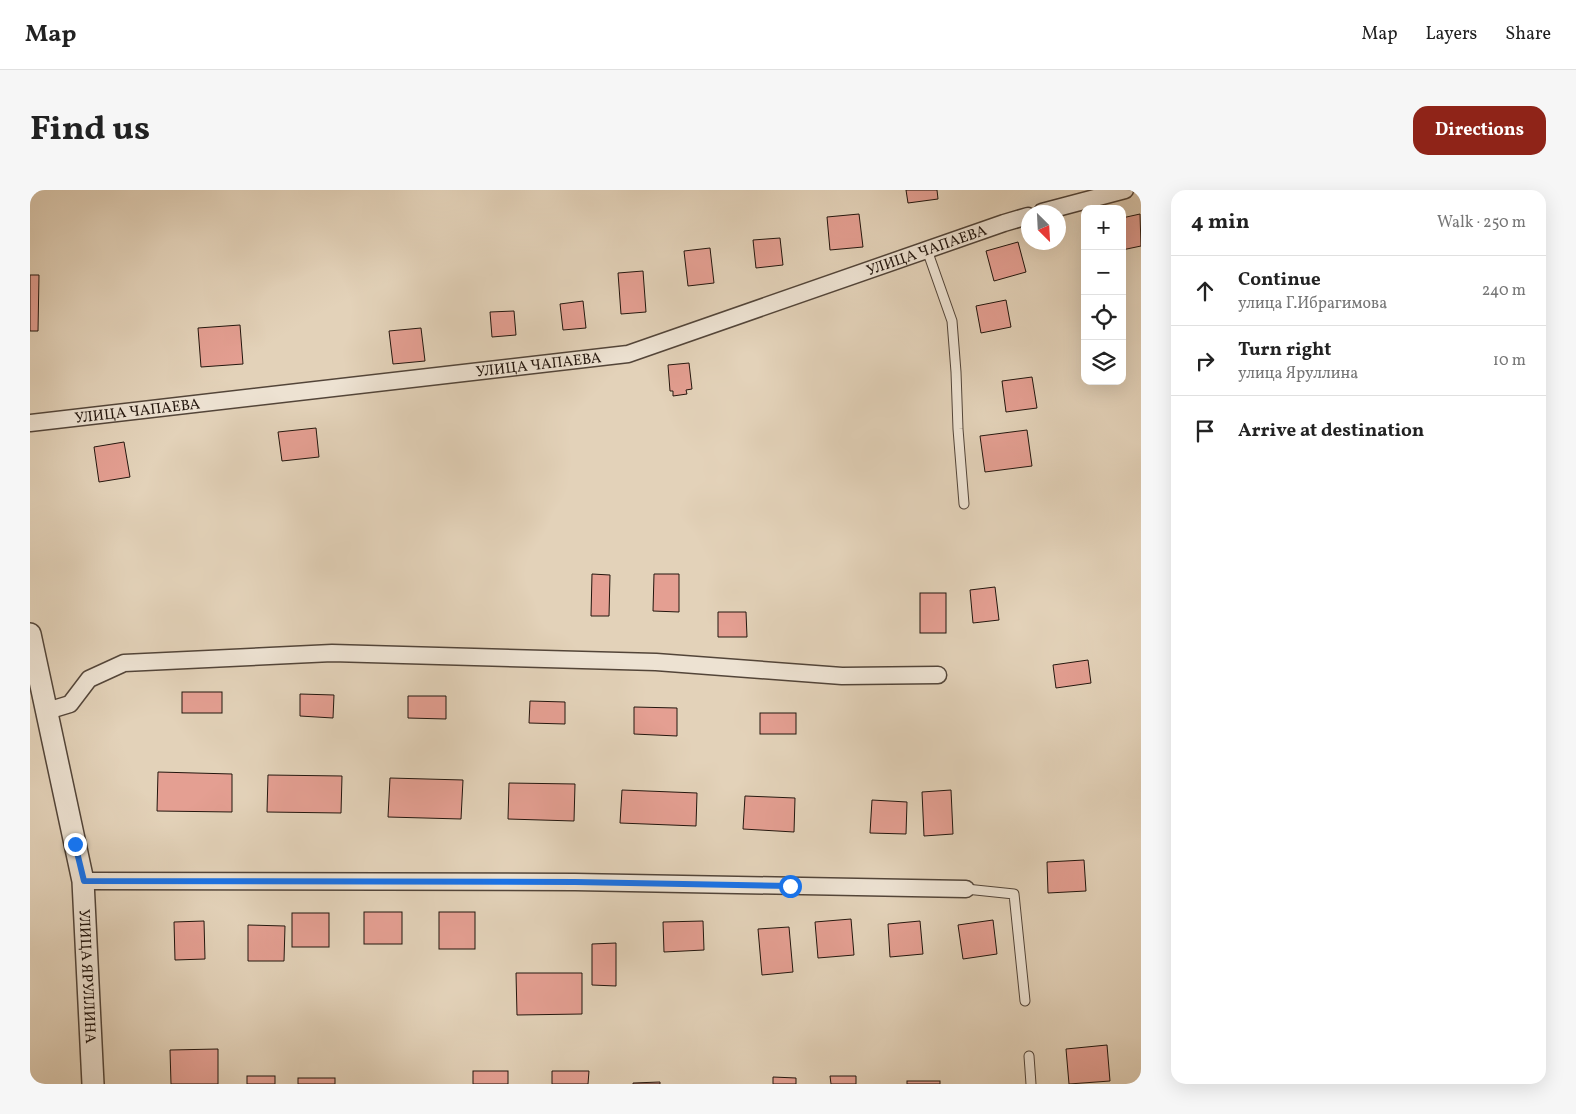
<!DOCTYPE html>
<meta charset="utf-8">
<style>
:root{--surface:#fff;--page:#f6f6f6;--text:#222;--muted:#767676;--line:#e0e0e0;--accent:#8f2418}
body{margin:0;font-family:Vollkorn,serif;background:var(--page);color:var(--text)}
.controls{position:absolute;right:15px;top:15px;display:grid;overflow:hidden;border-radius:10px;box-shadow:0 5px 20px #0002}
.controls button{width:45px;height:45px;display:grid;place-items:center;padding:0;border:0;border-bottom:1px solid var(--line);background:var(--surface);color:var(--text);font:25px sans-serif}
.compass{position:absolute;left:991px;top:15px;width:45px;height:45px;border-radius:50%;background:var(--surface);box-shadow:0 5px 20px #0002;rotate:156deg}
.stop{position:absolute;width:15px;height:15px;margin:-11px;border:4px solid #1a73e8;border-radius:50%;background:#fff}
.stop.end{background:#1a73e8;border-color:#fff;box-shadow:0 1px 5px #0008}
.list{margin:0;padding:0;list-style:none}
h2{display:flex;justify-content:space-between;align-items:center;height:65px;margin:0;padding:0 20px;font-size:21px}
h2 small{font-size:16px;font-weight:400;color:var(--muted)}
.list li{display:grid;grid-template-columns:32px 1fr auto;gap:15px;align-items:center;box-sizing:border-box;height:70px;padding:0 20px;border-top:1px solid var(--line)}
.list b{display:block;font-size:19px;white-space:nowrap}
.list p{margin:0;font-size:16px;white-space:nowrap;color:var(--muted)}
.list em{font-size:16px;font-style:normal;color:var(--muted)}
.icon{flex:none;width:28px;height:28px;fill:none;stroke:currentColor;stroke-width:2;stroke-linecap:round;stroke-linejoin:round}
.map{position:relative;flex:none;width:1111px;height:894px;overflow:hidden;border-radius:15px}
header{display:flex;align-items:center;gap:30px;box-sizing:border-box;height:70px;padding:0 25px;background:var(--surface);border-bottom:1px solid var(--line)}
header strong{font-size:24px}
nav{display:flex;gap:28px;margin-inline-start:auto;font-size:18px}
.intro{display:flex;align-items:center;justify-content:space-between;box-sizing:border-box;height:120px;padding:0 30px}
h1{margin:0;font-size:35px}
.button{padding:12px 22px;border-radius:15px;background:var(--accent);color:#fff;font-size:18px;font-weight:700}
main{display:flex;gap:30px;padding:0 30px}
aside{flex:1;background:var(--surface);border-radius:15px;box-shadow:0 5px 20px #0002}
.map>svg:first-child{display:block}
.building{fill:#e49f92;stroke:#23160e}
.lines{fill:none;stroke-linecap:round;stroke-linejoin:round}
.service-casing{stroke:#534539;stroke-width:11}
.minor-casing{stroke:#534539;stroke-width:19}
.tertiary-casing{stroke:#534539;stroke-width:24}
.service{stroke:#ede2d2;stroke-width:9}
.minor{stroke:#ede2d2;stroke-width:16}
.tertiary{stroke:#ede2d2;stroke-width:21}
.route{stroke:#1a73e8;stroke-width:6}
.labels{text-anchor:middle;stroke-width:5;stroke-linejoin:round;paint-order:stroke}
.street-label{font-size:15px;fill:#23160e;stroke:#ede2d2}
</style>
<header>
<strong>Map</strong>
<nav><a>Map</a><a>Layers</a><a>Share</a></nav>
</header>
<div class="intro"><h1>Find us</h1><a class="button">Directions</a></div>
<main>
<div class="map">
<svg width="1111" height="894" viewBox="0 0 1111 894">
<rect width="100%" height="100%" fill="#e3d2b9"/>
<filter id="stains"><feTurbulence type="fractalNoise" baseFrequency=".004" numOctaves="4"/><feColorMatrix values="0 0 0 0 .2 0 0 0 0 .09 0 0 0 0 .02 0 0 0 .5 -.17"/></filter>
<radialGradient id="worn" r=".72"><stop offset=".6" stop-color="#630" stop-opacity="0"/><stop offset="1" stop-color="#630" stop-opacity=".3"/></radialGradient>
<g class="building">
<polygon points="876,0 907,0 908,9 878,13"/>
<polygon points="829,24 833,57 800,60 797,27"/>
<polygon points="1110,24 1111,56 1092,60 1092,28"/>
<polygon points="750,48 753,75 726,78 723,50"/>
<polygon points="988,52 996,82 964,91 956,61"/>
<polygon points="680,58 684,93 658,96 654,61"/>
<polygon points="613,81 616,122 591,124 588,83"/>
<polygon points="0,85 9,85 8,141 0,141"/>
<polygon points="976,110 981,137 951,143 946,116"/>
<polygon points="553,111 556,138 533,140 530,114"/>
<polygon points="484,121 486,145 462,147 460,122"/>
<polygon points="210,135 213,174 171,177 168,138"/>
<polygon points="391,138 395,171 363,174 359,141"/>
<polygon points="659,173 662,199 656,200 657,204 643,206 643,201 640,201 638,175"/>
<polygon points="1002,187 1007,218 976,222 972,191"/>
<polygon points="286,238 289,267 252,271 248,242"/>
<polygon points="997,240 1002,276 955,282 950,246"/>
<polygon points="94,252 100,287 69,292 64,257"/>
<polygon points="562,384 580,385 579,426 561,426"/>
<polygon points="624,384 649,384 649,422 623,421"/>
<polygon points="965,397 969,430 943,433 940,400"/>
<rect x="890" y="403" width="26" height="40"/>
<polygon points="688,422 716,422 717,447 688,447"/>
<polygon points="1058,470 1061,493 1026,498 1023,475"/>
<rect x="152" y="502" width="40" height="21"/>
<polygon points="270,504 304,505 303,528 270,526"/>
<polygon points="378,506 416,506 416,529 378,528"/>
<polygon points="500,511 535,512 535,534 499,533"/>
<polygon points="604,517 647,518 647,546 604,544"/>
<rect x="730" y="523" width="36" height="21"/>
<polygon points="128,582 202,584 202,622 127,621"/>
<polygon points="238,585 312,586 311,623 237,622"/>
<polygon points="360,588 433,590 431,629 358,627"/>
<polygon points="479,593 545,594 544,631 478,629"/>
<polygon points="592,600 667,603 666,636 590,633"/>
<polygon points="921,600 923,644 894,646 892,602"/>
<polygon points="715,606 765,608 764,642 713,639"/>
<polygon points="842,610 877,612 876,644 840,643"/>
<polygon points="1054,670 1056,701 1018,703 1017,672"/>
<rect x="334" y="722" width="38" height="32"/>
<rect x="409" y="722" width="36" height="37"/>
<rect x="262" y="723" width="37" height="34"/>
<polygon points="821,729 824,765 788,768 785,732"/>
<polygon points="963,730 967,764 933,769 928,735"/>
<polygon points="174,731 175,769 145,770 144,732"/>
<polygon points="673,731 674,760 634,762 633,732"/>
<polygon points="890,731 893,764 860,767 858,734"/>
<polygon points="218,735 255,736 254,771 218,771"/>
<polygon points="759,737 763,782 732,785 728,739"/>
<polygon points="586,753 586,796 562,795 562,754"/>
<polygon points="486,783 552,783 552,824 487,825"/>
<polygon points="1077,855 1080,891 1039,894 1036,859"/>
<polygon points="188,859 188,894 141,894 140,860"/>
<rect x="443" y="881" width="35" height="13"/>
<polygon points="522,881 559,881 558,894 522,894"/>
<rect x="217" y="886" width="28" height="8"/>
<polygon points="800,886 826,886 826,894 801,894"/>
<polygon points="743,887 766,888 766,894 743,894"/>
<rect x="268" y="888" width="37" height="6"/>
<rect x="877" y="891" width="33" height="3"/>
<polygon points="630,892 630,894 603,894 603,893"/>
</g>
<g class="lines">
<defs>
<g id="service">
<polyline points="897,60 922,131 926,182 928,239 934,314"/>
<polyline points="936,699 984,704 995,811"/>
<polyline points="999,866 1001,894"/>
</g>
<g id="minor">
<polyline points="1012,22 1095,0"/>
<path id="s1" d="M 0,233 L 598,164 L 974,33 L 998,26"/>
<polyline points="17,521 40,514 59,489 94,473 302,463 626,472 812,486 908,485"/>
<polyline points="53,691 545,692 936,699"/>
</g>
<g id="tertiary">
<path id="s2" d="M 0,444 L 53,691 L 63,894"/>
</g>
</defs>
<use href="#service" class="service-casing"/>
<use href="#minor" class="minor-casing"/>
<use href="#tertiary" class="tertiary-casing"/>
<use href="#service" class="service"/>
<use href="#minor" class="minor"/>
<use href="#tertiary" class="tertiary"/>
</g>
<g class="lines">
<polyline class="route" points="45,654 54,691 545,692 760,696"/>
</g>
<g class="labels">
<g class="street-label">
<text dy="5" stroke="none"><textPath href="#s1" startOffset="918">УЛИЦА ЧАПАЕВА</textPath></text>
<text dy="5" stroke="none"><textPath href="#s1" startOffset="512">УЛИЦА ЧАПАЕВА</textPath></text>
<text dy="5" stroke="none"><textPath href="#s1" startOffset="108">УЛИЦА ЧАПАЕВА</textPath></text>
<text dy="5" stroke="none"><textPath href="#s2" startOffset="348">УЛИЦА ЯРУЛЛИНА</textPath></text>
</g>
</g>
<rect width="100%" height="100%" filter="url(#stains)"/>
<rect width="100%" height="100%" fill="url(#worn)"/>
</svg>
<div class="controls">
<button>+</button>
<button>−</button>
<button><svg class="icon" aria-label="locate" viewBox="0 0 24 24"><circle cx="12" cy="12" r="6"/><path d="M12 2v4M12 18v4M2 12h4M18 12h4"/></svg></button>
<button><svg class="icon" aria-label="layers" viewBox="0 0 24 24"><path d="M12 4l9 5-9 5-9-5zM3 14l9 5 9-5"/></svg></button>
</div>
<svg class="compass" viewBox="-18 -18 36 36"><path d="M0-13l5 13h-10z" fill="#e53935"/><path d="M0 13l5-13h-10z" fill="#767676"/></svg>
<div class="stop" style="left:760px;top:696px"></div>
<div class="stop end" style="left:45px;top:654px"></div>
</div>
<aside>
<h2>4 min<small>Walk · 250 m</small></h2>
<ul class="list">
<li><svg class="icon" aria-label="ahead" viewBox="0 0 24 24"><path d="M12 20V5M6 11l6-6 6 6"/></svg><div><b>Continue</b><p>улица Г.Ибрагимова</p></div><em>240 m</em></li>
<li><svg class="icon" aria-label="right" viewBox="0 0 24 24"><path d="M7 20v-9h11M14 6l5 5-5 5"/></svg><div><b>Turn right</b><p>улица Яруллина</p></div><em>10 m</em></li>
<li><svg class="icon" aria-label="arrive" viewBox="0 0 24 24"><path d="M6 21V4h12l-3 4 3 4H6"/></svg><div><b>Arrive at destination</b></div></li>
</ul>
</aside>
</main>
